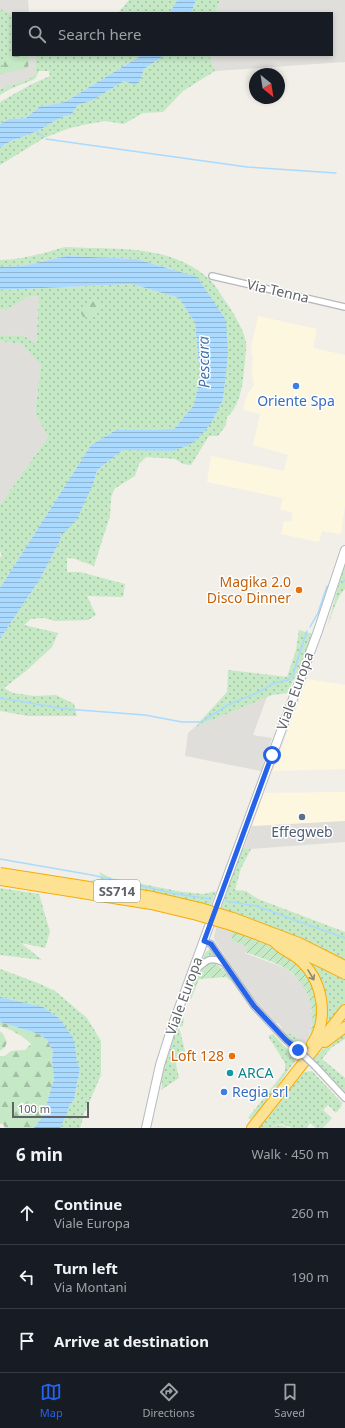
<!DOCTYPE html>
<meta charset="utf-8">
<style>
:root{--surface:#171b24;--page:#20242c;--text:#f1f3f6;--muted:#9ea1a6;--line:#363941;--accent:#2563eb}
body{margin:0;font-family:"Noto Sans",sans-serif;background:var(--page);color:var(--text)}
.compass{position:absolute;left:249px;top:68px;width:36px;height:36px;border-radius:50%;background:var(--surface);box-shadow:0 2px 6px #0003;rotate:150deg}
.scale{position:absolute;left:12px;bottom:10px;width:77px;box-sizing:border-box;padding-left:4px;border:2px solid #5f6368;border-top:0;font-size:11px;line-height:14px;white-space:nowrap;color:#5f6368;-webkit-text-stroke:3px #fff;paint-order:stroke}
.stop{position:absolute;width:12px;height:12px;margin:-9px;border:3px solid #2563eb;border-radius:50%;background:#fff}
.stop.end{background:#2563eb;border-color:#fff;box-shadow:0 1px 4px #0008}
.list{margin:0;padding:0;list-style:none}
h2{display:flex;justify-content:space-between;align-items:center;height:52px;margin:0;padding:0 16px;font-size:17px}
h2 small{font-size:13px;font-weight:400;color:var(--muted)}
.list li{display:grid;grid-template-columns:26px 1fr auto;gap:12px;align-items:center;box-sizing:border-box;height:64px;padding:0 16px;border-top:1px solid var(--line)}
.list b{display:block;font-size:15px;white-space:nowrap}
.list p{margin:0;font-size:13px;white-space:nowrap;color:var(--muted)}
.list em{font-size:13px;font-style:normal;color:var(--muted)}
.icon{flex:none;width:22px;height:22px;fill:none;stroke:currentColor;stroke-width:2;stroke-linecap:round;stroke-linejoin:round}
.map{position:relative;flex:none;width:345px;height:1128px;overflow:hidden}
.search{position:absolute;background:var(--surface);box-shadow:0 2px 6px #0003;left:12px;right:12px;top:12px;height:44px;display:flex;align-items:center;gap:10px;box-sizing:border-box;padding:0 14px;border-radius:0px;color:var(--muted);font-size:15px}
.sheet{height:244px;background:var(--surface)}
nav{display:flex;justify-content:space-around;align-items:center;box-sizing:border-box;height:56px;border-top:1px solid var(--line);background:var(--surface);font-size:11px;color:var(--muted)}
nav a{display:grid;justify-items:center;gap:2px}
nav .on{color:var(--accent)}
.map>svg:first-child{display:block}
.commercial{fill:#fef7e0}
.industrial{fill:#e0deda}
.grass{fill:url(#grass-dots)}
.forest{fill:url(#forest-firs)}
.garden{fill:url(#garden-furrows)}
.water{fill:url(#water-rules)}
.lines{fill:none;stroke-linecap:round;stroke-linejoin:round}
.stream{stroke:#aadaff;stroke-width:1.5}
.street-casing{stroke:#b5b8bc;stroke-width:8}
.secondary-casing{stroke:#b6babf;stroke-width:10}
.highway-casing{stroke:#f9ab00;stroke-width:12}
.street{stroke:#fff;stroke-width:5.5}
.secondary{stroke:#fff;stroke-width:8}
.highway{stroke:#fde293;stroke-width:10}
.street-bridge-casing{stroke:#b5b8bc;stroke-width:8;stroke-linecap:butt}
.highway-bridge-casing{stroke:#f9ab00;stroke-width:12;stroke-linecap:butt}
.street-bridge{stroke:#fff;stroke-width:5.5}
.highway-bridge{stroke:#fde293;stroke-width:10}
.oneway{stroke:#8e8975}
.route{stroke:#2563eb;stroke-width:5}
.shop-dot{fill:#3f7fe0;stroke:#fff;stroke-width:1.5}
.food-dot{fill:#e8710a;stroke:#fff;stroke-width:1.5}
.service-dot{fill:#5c6f8a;stroke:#fff;stroke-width:1.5}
.culture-dot{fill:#0f9aa8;stroke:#fff;stroke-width:1.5}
.labels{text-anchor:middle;stroke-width:3;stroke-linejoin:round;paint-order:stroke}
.shield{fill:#fff;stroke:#8f9295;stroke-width:1}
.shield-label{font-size:13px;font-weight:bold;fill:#5f6368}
.street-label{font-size:14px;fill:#5f6368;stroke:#fff}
.shop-label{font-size:14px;fill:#366cbe;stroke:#fff}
.food-label{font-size:14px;fill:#c56008;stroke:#fff;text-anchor:end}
.service-label{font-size:14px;fill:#4e5e75;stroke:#fff}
.culture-label{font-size:14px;fill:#0d838f;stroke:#fff;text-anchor:start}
.water-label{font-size:15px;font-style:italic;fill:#4174aa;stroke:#fff}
</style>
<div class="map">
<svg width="345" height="1128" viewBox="0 0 345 1128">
<defs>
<pattern id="grass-dots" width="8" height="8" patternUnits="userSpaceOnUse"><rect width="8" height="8" fill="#c5e8c5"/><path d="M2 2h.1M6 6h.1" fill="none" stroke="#a3c0a4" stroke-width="1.8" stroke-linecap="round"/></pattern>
<pattern id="forest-firs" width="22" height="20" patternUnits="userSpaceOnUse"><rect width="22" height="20" fill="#c5e8c5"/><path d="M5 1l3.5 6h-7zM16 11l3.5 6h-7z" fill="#a3c0a4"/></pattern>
<pattern id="garden-furrows" width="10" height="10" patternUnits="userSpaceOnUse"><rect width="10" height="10" fill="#c5e8c5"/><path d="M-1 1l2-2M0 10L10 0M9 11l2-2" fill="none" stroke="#a3c0a4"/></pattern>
<pattern id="water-rules" width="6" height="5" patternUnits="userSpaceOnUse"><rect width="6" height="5" fill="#aadaff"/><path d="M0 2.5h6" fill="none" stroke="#8eb4d2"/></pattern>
</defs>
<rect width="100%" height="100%" fill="#f1efe8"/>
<g class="commercial">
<polygon points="258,316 317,329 313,348 345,355 345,505 341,534 322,531 319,542 281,534 284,521 291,522 293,513 280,509 283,498 207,482 211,456 284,471 288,455 253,445 260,414 243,410 248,393 254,385 252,374 253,359 251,349"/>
<polygon points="307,679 345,685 345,769 273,771"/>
<polygon points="345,792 345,821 252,826 264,793"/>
</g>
<g class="industrial">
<polygon points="0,0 28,0 29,13 13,13 13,55 36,55 37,61 36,74 29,79 0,89"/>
<polygon points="220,0 345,0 345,62 215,71 209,55 332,55 332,13 216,13"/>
<polygon points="39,296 36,345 24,336 0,335 0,310 8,309 24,297"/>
<polygon points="0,341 21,344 41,365 35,413 48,437 0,505"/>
<polygon points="267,697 253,735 272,738 261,771 185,756 188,733 195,727"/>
<polygon points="345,821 345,842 251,849 244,848 252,826"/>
<polygon points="217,925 232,930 248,947 245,953 285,968 303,983 310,1000 313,1020 308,1042 306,1045 291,1034 282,1031 281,1030 282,1028 278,1023 275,1023 252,999 226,961 227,959 215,941 214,936"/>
</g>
<g class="grass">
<polygon points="129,0 177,0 170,13 118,13"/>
<polygon points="196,0 220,0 216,13 191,13"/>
<polygon points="0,9 13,15 13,55 29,55 29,56 28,68 0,74"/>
<polygon points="36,55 142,55 65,102 39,107 26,118 9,119 0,124 0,102 30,85 50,76 49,71 39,71 35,79 10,89 0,95 0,89 29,79 36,74"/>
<path d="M 165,55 L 209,55 L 215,71 L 183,91 L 163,112 L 143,113 L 124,124 L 105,121 L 83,125 L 67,129 L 44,138 L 0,165 L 0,148 C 11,140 25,137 37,131 C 49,126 58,116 71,115 L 78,105 L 93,100 L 124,81 L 140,81 L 144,69 Z"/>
<path d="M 65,247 C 114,250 171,243 210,280 C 217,287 222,297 228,305 C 234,314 245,332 246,343 C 247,348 245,356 245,361 C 243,380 242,404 227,417 L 226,425 L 218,436 L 209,436 L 191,465 L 183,464 L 175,459 L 146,457 L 139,464 L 135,476 L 114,489 L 111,498 L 110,516 L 94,566 C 85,563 76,558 67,558 L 67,572 L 80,572 L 125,584 L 123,597 L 87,596 L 96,615 L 88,620 L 55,621 L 44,618 L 31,619 L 24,625 L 58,633 L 52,647 L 26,671 L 4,688 L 13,693 L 35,696 L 56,695 L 74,704 L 77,716 L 28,716 L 0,711 L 0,639 L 40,579 L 61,539 L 60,533 L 94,482 L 97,470 L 123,450 L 212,422 L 223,400 L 228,355 L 175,270 L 137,259 L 67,256 L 22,266 L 0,267 L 0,260 C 22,260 44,253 65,247 Z"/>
<polygon points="132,284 179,298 195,323 200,376 194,405 174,429 116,430 91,445 0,588 0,558 2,555 0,551 0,505 48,437 35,413 41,365 21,344 0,341 0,335 24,336 36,344 39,296 25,297 24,299 8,309 0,310 0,290"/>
<path d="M 345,561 L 345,589 C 337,596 331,617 327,628 Z"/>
<polygon points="299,630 313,634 288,693 272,695 195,727 227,692 228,670 287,677 296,650"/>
<polygon points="244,848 251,849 241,868 235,890 246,891 258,899 345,932 345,959 261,923 221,910 240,852"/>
<path d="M 99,872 L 111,878 L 183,892 L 204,894 L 216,891 L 210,907 C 170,897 131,885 90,881 L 102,878 Z"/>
<polygon points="0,888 39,894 50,932 45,948 21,943 42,960 0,955"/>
<polygon points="210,949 219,958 202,960 206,952"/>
<polygon points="301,957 345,980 345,1003 327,1026 325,1024"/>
<polygon points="0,969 38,983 55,991 87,1018 101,1041 101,1075 84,1114 80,1128 60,1128 67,1114 69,1106 74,1100 77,1087 80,1069 77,1062 75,1045 60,1019 43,1007 0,997"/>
<path d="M 184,1015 L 183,1026 L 179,1027 L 185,1051 C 183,1055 181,1056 178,1059 C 174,1065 178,1071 179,1078 L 161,1090 C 163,1085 161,1082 162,1077 C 164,1058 173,1038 180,1020 L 184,1017 Z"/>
<polygon points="345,1030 345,1039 331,1048 322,1059 345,1078 345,1094 313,1060 330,1042"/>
<polygon points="282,1031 291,1034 306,1045 303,1049 299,1046 298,1047"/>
<polygon points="273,1034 283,1045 297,1058 272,1093 269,1100 253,1121 248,1118 285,1071 285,1063 268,1036"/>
<polygon points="312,1071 342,1103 341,1107 336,1113 328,1105 323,1110 332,1118 323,1128 316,1128 310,1123 307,1128 292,1128 281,1124 270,1127 281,1125 288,1128 258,1128 304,1072"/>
</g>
<g class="forest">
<path d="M 13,50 L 13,55 L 29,55 L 28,68 L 4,73 C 2,64 6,55 13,50 Z"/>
<polygon points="95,299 100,301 99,312 93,317 83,317 81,312 82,309"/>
<path d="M 0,1022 L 39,1034 L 47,1040 L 53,1051 L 52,1061 L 54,1079 L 43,1116 L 34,1128 L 5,1128 L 3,1124 L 0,1124 L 0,1056 L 5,1056 L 11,1051 L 25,1050 L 31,1044 C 22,1035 12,1030 0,1026 Z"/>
<polygon points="0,1031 3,1034 7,1042 5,1047 0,1051"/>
</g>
<g class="garden">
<path d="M 232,930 C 266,944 303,954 316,993 C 318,998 317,1003 317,1008 C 318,1027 316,1035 305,1051 L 303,1049 C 321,1023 312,984 285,968 C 275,962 256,956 245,952 L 248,947 L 232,940 Z"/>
<path d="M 211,963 C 222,965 226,973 232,982 L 226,977 L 199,979 L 191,999 L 189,998 L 199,970 L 202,967 Z"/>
</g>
<g class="water">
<polygon points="177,0 196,0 191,13 170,13"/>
<path d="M 142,55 L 165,55 L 144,69 L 140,81 L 135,85 L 124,81 L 93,100 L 78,105 L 71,115 C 58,116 49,126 37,131 C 25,137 11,139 0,148 L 0,124 L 9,119 L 26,118 L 39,107 L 65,102 Z"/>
<polygon points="67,256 137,259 197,277 226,320 228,355 223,400 212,422 198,439 187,446 172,451 123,450 97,470 94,482 77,519 64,533 60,533 61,539 40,579 0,639 0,588 91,445 116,430 174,429 194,405 200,376 195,323 179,298 132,284 0,290 0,267 22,266"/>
<polygon points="0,997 43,1007 60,1019 73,1038 75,1045 77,1062 80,1069 79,1074 74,1100 69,1106 67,1114 60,1128 34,1128 43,1116 54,1079 52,1061 53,1051 47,1040 39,1034 0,1022"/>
</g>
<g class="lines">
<g class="stream">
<polyline points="36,131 44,137"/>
<polyline points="46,139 247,167 336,173"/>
<polyline points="343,582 345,580"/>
<polyline points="310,627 318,613 327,586"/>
<polyline points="0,698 66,709 145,715 182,722 201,722 228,705 263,690 274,683 288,680 293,675 299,655 307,631"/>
<polyline points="0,859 92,875 177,894 211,899"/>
<polyline points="226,901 256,906 345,938"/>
</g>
<defs>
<g id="street">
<polyline points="212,276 345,307"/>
<polyline points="204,941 211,944 254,1006 286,1040 298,1050"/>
<path d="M 194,971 C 206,962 208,955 224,963"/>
<polyline points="315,1066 345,1098"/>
</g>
<polyline id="secondary" points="146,1128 160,1065 173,1024 318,631 345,550"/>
<g id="highway">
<polyline points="233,918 299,943 345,966"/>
<path d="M 231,925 C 270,938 308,955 345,974"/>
<path d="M 273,940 C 281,951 294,953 303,963 C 323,983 329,1020 312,1044"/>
<polyline points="325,1042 345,1027"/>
<polyline points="252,1128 345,1010"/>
</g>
</defs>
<use href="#street" class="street-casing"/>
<use href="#secondary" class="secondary-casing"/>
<use href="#highway" class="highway-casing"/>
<use href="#street" class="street"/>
<use href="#secondary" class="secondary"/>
<use href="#highway" class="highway"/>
<defs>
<polyline id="street-bridge" points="298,1050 315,1066"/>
<g id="highway-bridge">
<polyline points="0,873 153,897 200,908 233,918"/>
<polyline points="0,880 151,904 197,915 231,925"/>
</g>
</defs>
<use href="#street-bridge" class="street-bridge-casing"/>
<use href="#highway-bridge" class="highway-bridge-casing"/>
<use href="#street-bridge" class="street-bridge"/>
<use href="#highway-bridge" class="highway-bridge"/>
</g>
<defs><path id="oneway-shaft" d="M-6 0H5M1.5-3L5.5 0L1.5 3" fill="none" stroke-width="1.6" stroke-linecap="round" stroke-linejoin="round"/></defs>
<use class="oneway" href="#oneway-shaft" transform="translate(311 975) rotate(59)"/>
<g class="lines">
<polyline class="route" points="272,755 204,941 211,944 254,1006 286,1040 298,1050"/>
</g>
<g class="shop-dot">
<circle cx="296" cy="386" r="4"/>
<circle cx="224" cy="1092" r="4"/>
</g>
<g class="food-dot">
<circle cx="299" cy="590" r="4"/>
<circle cx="232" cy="1056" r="4"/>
</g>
<circle class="service-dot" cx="302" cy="817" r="4"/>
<circle class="culture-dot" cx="230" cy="1073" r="4"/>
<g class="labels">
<rect class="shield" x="94" y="880" width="46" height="22" rx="3"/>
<g class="shield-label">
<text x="117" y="896">SS714</text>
</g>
<g class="street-label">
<text transform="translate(278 291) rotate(13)" y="5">Via Tenna</text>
<text transform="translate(295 691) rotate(-70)" y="5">Viale Europa</text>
<text transform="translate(184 996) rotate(-70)" y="5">Viale Europa</text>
</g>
<g class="shop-label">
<text x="296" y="406">Oriente Spa</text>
<text x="232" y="1097" text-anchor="start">Regia srl</text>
</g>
<g class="food-label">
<text x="291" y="587">Magika 2.0<tspan x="291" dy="16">Disco Dinner</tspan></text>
<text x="224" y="1061">Loft 128</text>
</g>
<g class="service-label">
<text x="302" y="837">Effegweb</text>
</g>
<g class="culture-label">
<text x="238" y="1078">ARCA</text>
</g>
<g class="water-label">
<text transform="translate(204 362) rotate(-91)" y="5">Pescara</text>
</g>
</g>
</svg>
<svg class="compass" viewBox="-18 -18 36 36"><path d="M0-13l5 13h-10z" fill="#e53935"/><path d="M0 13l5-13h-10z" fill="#9ea1a6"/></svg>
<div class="scale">100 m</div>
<div class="stop" style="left:272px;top:755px"></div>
<div class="stop end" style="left:298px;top:1050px"></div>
<div class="search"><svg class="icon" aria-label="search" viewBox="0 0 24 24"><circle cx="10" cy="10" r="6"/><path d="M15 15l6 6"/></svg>Search here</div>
</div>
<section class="sheet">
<h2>6 min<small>Walk · 450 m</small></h2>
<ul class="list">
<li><svg class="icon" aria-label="ahead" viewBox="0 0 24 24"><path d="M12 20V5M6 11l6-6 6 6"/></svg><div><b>Continue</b><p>Viale Europa</p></div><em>260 m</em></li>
<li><svg class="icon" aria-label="left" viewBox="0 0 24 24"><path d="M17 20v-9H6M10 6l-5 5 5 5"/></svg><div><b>Turn left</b><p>Via Montani</p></div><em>190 m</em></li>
<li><svg class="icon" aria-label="arrive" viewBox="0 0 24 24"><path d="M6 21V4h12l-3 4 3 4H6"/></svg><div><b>Arrive at destination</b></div></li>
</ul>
</section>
<nav>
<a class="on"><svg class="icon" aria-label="map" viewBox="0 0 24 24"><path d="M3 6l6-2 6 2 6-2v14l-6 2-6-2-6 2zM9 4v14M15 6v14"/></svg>Map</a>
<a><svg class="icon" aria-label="directions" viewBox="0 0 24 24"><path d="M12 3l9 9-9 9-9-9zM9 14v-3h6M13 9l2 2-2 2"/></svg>Directions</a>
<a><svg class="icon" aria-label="saved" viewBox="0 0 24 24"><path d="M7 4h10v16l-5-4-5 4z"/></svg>Saved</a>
</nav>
